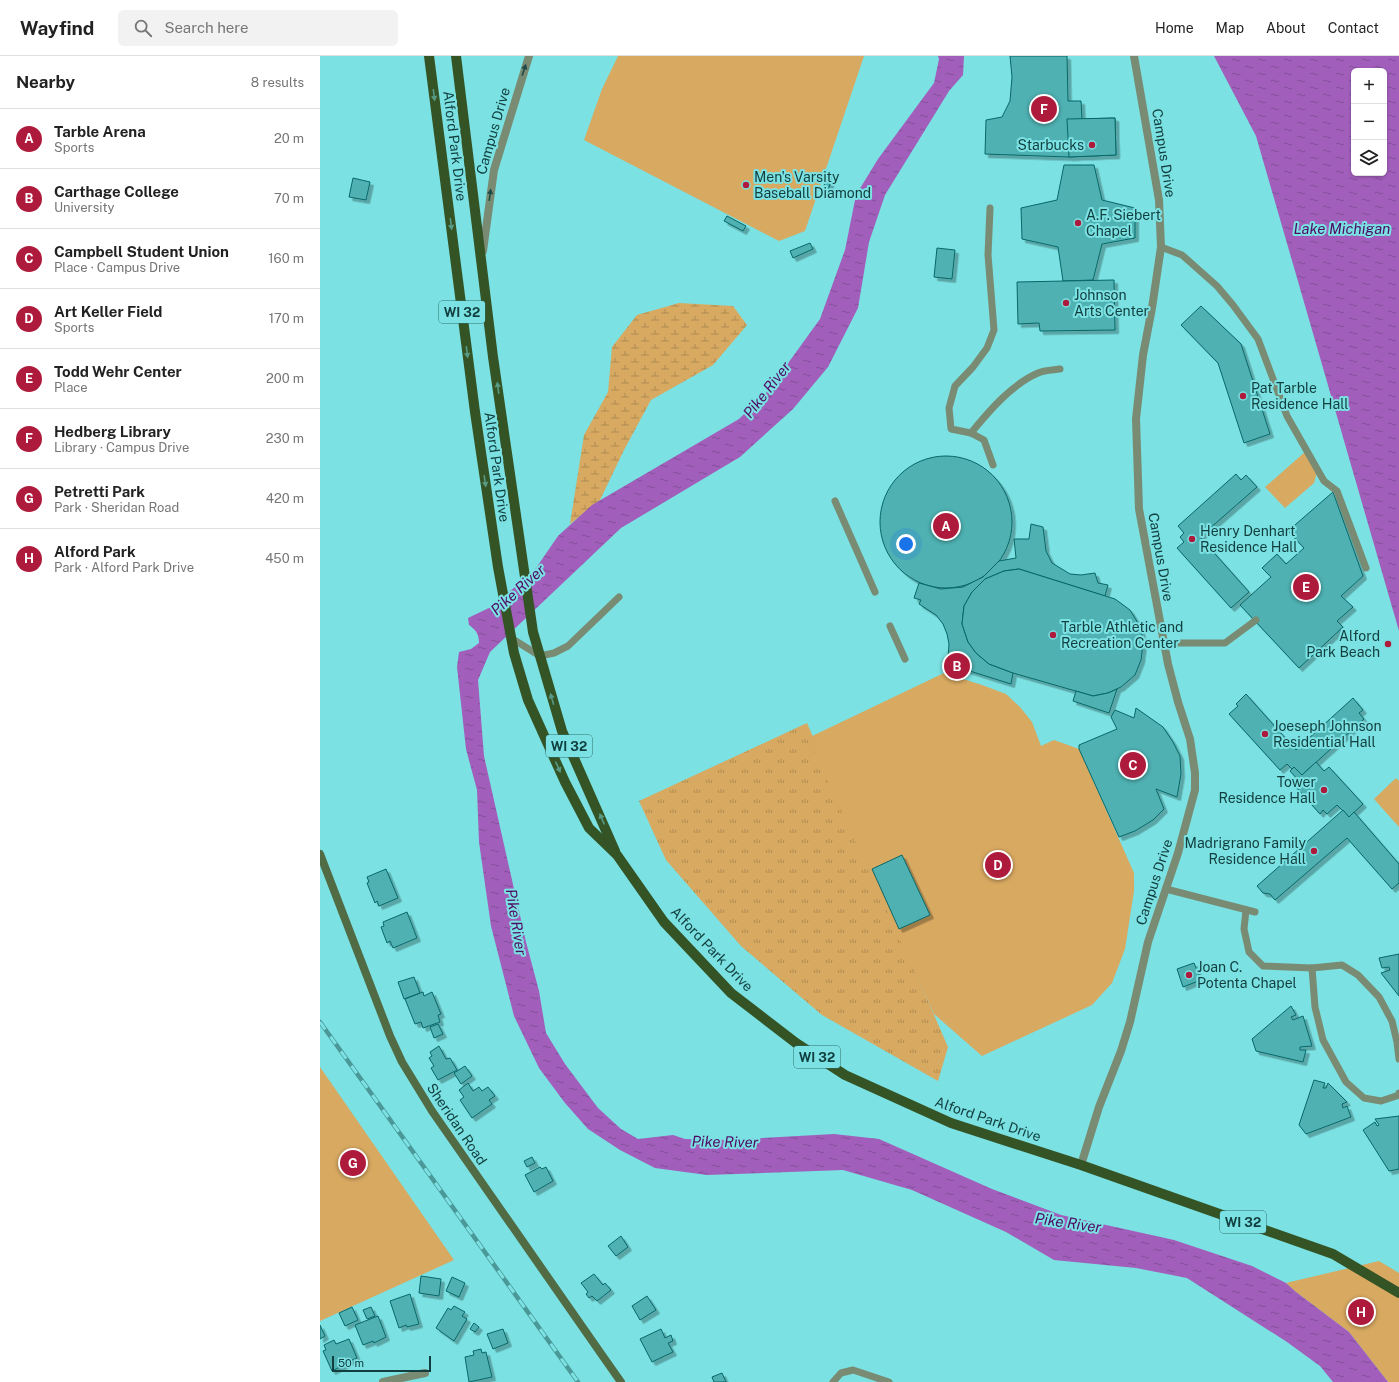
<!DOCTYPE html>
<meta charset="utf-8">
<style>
:root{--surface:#fff;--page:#f2f2f2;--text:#222;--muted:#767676;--line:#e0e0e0;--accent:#ae1a3b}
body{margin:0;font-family:"Public Sans",sans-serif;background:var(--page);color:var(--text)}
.controls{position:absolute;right:12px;top:12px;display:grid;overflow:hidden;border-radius:6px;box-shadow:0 1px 3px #0004}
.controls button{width:36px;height:36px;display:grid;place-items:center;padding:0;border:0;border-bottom:1px solid var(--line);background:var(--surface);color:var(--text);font:20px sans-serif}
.scale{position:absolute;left:12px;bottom:10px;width:99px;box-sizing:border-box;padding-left:4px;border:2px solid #113e3e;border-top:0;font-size:11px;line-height:14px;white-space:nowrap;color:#113e3e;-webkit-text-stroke:3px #7be1e2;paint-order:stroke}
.you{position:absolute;left:586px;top:488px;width:14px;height:14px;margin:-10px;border:3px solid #fff;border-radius:50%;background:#1a73e8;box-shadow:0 0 0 6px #1a73e833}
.badge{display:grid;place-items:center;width:26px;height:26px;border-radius:50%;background:var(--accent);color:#fff;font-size:13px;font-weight:700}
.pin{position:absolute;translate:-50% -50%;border:2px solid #fff;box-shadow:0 1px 4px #0006}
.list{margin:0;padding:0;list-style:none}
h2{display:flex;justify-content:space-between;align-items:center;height:52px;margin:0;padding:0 16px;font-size:17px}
h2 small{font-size:13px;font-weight:400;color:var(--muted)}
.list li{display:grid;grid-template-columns:26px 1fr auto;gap:12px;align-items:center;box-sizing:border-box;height:60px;padding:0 16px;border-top:1px solid var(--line)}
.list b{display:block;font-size:15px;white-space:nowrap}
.list p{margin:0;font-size:13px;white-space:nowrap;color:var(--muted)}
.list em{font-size:13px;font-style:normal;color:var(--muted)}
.icon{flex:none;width:22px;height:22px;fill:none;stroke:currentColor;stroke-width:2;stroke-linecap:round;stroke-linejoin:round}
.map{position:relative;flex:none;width:1079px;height:1326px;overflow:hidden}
header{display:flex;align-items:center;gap:24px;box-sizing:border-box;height:56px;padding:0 20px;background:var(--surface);border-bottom:1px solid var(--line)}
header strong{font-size:19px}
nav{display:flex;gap:22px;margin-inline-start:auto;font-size:14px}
.search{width:280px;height:36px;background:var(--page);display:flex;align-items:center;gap:10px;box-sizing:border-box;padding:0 14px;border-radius:6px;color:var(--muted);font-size:15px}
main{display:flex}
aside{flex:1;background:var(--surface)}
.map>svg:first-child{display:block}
.grass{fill:url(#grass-tufts)}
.wetland{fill:url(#wetland-marsh)}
.park{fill:#d8a961}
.water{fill:url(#water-ripples);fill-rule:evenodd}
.building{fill:#4fb1b2;stroke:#096667;filter:url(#shadow)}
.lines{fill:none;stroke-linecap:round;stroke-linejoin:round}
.lane{stroke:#798b72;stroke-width:7}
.street{stroke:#798b72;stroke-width:8}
.secondary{stroke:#516b45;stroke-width:8}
.primary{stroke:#345425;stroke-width:10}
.rail-casing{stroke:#4b9898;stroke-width:4.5}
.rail{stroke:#7be1e2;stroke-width:3;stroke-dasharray:9;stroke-linecap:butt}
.oneway{fill:#214a46}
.oneway2{fill:#589a84}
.poi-dot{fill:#ae1a3b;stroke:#7be1e2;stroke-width:1.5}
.labels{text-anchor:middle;stroke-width:4;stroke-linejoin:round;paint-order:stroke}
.shield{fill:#7be1e2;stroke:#316f6f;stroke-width:1}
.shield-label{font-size:13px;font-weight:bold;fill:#113e3e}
.street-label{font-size:14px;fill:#113e3e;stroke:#7be1e2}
.poi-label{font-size:14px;fill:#113e3e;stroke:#7be1e2;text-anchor:start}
.water-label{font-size:15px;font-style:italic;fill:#4f0b64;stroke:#7be1e2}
</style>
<header>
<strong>Wayfind</strong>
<div class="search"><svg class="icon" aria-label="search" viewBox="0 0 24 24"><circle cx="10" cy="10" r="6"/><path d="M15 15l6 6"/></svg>Search here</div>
<nav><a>Home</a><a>Map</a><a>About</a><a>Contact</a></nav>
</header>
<main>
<aside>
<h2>Nearby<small>8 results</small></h2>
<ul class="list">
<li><span class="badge">A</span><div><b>Tarble Arena</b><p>Sports</p></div><em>20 m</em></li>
<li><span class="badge">B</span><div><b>Carthage College</b><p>University</p></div><em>70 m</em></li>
<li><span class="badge">C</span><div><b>Campbell Student Union</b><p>Place · Campus Drive</p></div><em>160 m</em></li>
<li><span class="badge">D</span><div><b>Art Keller Field</b><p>Sports</p></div><em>170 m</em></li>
<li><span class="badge">E</span><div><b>Todd Wehr Center</b><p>Place</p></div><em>200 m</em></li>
<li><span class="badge">F</span><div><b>Hedberg Library</b><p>Library · Campus Drive</p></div><em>230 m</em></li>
<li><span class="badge">G</span><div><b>Petretti Park</b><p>Park · Sheridan Road</p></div><em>420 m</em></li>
<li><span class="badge">H</span><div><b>Alford Park</b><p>Park · Alford Park Drive</p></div><em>450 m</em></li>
</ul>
</aside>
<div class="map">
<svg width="1079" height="1326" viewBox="0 0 1079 1326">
<defs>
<pattern id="grass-tufts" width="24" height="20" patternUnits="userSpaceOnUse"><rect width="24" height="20" fill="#d8a961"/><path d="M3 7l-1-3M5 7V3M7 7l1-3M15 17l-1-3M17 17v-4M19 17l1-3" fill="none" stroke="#ae8b51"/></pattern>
<pattern id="wetland-marsh" width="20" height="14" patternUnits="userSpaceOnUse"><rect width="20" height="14" fill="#d8a961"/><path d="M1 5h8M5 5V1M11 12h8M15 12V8" fill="none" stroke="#ae8b51"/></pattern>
<pattern id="water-ripples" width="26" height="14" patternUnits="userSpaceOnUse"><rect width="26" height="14" fill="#a15eba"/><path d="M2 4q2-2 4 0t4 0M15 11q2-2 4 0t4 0" fill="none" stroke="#824f99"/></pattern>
<filter id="shadow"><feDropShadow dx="3.5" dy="3.5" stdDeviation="0" flood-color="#0004"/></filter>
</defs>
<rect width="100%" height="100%" fill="#7be1e2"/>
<polygon class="grass" points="487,667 628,991 618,1025 502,959 421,890 346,804 319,745"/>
<polygon class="wetland" points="359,247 413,250 427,269 393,309 331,344 304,394 280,444 250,468 264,379 288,336 292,291 317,259"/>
<g class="park">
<polygon points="298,0 544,0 485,175 459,185 264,84 282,33"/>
<polygon points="985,396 997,416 994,427 965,452 945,431"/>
<polygon points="624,617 662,629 686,638 700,651 712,666 721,690 734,684 759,693 814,817 814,835 805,893 792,927 772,949 662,1000 614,958 488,682"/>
<polygon points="1076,722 1079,725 1079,771 1054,743"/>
<polygon points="0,1011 134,1204 0,1265"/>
<polygon points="1059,1205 1079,1217 1079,1326 1068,1326 1029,1276 976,1236 966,1227"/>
</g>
<g class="water">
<path d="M 618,0 L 644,0 L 643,19 L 629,35 L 565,139 L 549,186 L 538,252 L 508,311 L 473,353 L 420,401 L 301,472 L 170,596 L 158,624 L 164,700 L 206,886 L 219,935 L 226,977 L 245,1008 L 278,1052 L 301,1073 L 318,1083 L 353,1079 L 365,1083 L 408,1084 L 514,1078 L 559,1083 L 672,1133 L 741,1159 L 854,1184 L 932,1210 L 966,1227 L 976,1236 L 1029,1276 L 1068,1326 L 1013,1326 L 1000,1310 L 967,1286 L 867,1222 L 816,1212 L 734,1204 L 686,1176 L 592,1134 L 523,1114 L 387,1119 L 335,1112 L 300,1094 L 268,1073 L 245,1047 L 219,1012 L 194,960 L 171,870 L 159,786 L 157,734 L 146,693 L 137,611 L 139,596 L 151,593 L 159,587 C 159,578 156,574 149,569 L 148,562 L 171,551 L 214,515 L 238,480 L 272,449 L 419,363 L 448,335 L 500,263 L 525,194 L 536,139 L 558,103 L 614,27 L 619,3 Z"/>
<path d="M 894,0 L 1079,0 L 1079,575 L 936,80 ZM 1034,15 L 1064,15 L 1064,117 L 1034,117 Z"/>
</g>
<g class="building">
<polygon points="690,0 747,0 748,45 761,45 762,63 795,62 796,99 749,101 665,98 666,64 682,61 690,45 692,21"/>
<polygon points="795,62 796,99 749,101 747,63"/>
<polygon points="744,109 774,109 782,144 815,152 815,182 782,188 773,224 743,225 738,191 702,183 701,152 737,144"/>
<polygon points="507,118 512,119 507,140 502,138"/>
<polygon points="33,122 50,126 46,144 29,141"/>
<polygon points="407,160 426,170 423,175 404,165"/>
<polygon points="490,187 493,193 473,202 470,195"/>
<polygon points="617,192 635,194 632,223 614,221"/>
<polygon points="794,224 795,274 720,275 719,267 698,268 697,226"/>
<polygon points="881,250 921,288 950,378 924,387 898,307 861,269"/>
<circle cx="626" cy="466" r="66"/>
<polygon points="916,418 921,424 926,419 937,431 880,481 929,536 911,552 857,492 864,486 860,481 864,477 858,470"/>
<polygon points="1013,436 1043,520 1021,540 1033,551 1017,565 1023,571 979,612 920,549 951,521 942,512 957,498 966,508 984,492 968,475"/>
<polygon points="711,468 723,471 726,495 732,507 750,518 761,519 775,517 778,527 788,529 785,540 699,513 684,515 665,523 652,536 644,550 642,568 648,586 656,597 669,608 693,617 691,628 637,611 639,604 628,601 629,588 627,578 623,568 616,559 599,548 601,544 594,542 599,527 621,533 643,531 663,521 679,505 696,502 694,483 709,483"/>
<polygon points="699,513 795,543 810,554 821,572 823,588 821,604 815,619 801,631 788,637 773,640 693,617 669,608 656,597 648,586 642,568 644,550 652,536 665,523 684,515"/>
<polygon points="797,633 789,657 753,645 756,635 773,640 788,637"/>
<polygon points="926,638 976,694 1033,642 1043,654 1039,657 1044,663 982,719 974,711 972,713 967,708 960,714 909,658 918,650 916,648"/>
<polygon points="816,652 843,671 853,686 860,700 861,718 857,741 836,733 844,753 833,764 815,775 799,781 759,693 759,689 797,673 791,661 795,654 814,662"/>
<polygon points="996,706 1004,715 1009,711 1043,748 1029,761 1017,749 1007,758 1003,754 1000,758 974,729 979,725 970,715 974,711 982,719"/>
<polygon points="1023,754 1029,761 1034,756 1079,808 1079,827 1072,833 1027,782 955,844 950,838 943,837 937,830"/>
<polygon points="582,799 610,859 579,873 552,813"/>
<polygon points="66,813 78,842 59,850 57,845 55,847 47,827 49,826 47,821"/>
<polygon points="87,856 97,882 73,892 70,885 67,887 61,871 64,870 63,866"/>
<polygon points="1079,898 1079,940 1061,917 1070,914 1069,911 1062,912 1059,902"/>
<polygon points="874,907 881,924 863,931 857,913"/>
<polygon points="94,921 100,937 84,943 78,926"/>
<polygon points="103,936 104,940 112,936 121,958 118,959 120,966 103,972 101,966 95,968 85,943"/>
<polygon points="971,950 976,959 971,961 973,964 983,960 992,990 980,991 980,994 986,994 983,1006 936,995 932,983"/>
<polygon points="118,968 123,978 114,982 110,971"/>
<polygon points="119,990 126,1003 130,1002 137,1014 118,1024 111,1012 114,1010 109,1002 112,1000 110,996"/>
<polygon points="145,1010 152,1020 141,1028 134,1017"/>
<polygon points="994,1024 1005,1027 1003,1032 1006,1032 1008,1027 1027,1046 1022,1048 1023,1052 1027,1050 1031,1061 986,1078 979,1069"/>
<polygon points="148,1027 153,1035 159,1031 162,1035 168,1031 175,1040 169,1044 172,1048 152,1062 140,1044 144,1041 139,1034"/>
<polygon points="1079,1060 1079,1113 1069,1115 1043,1074 1055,1066 1057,1070 1059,1069 1055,1063"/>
<polygon points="212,1101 215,1107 207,1111 204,1105"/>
<polygon points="220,1111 222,1113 226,1111 233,1125 214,1136 205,1119"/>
<polygon points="301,1180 308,1191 296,1200 288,1190"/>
<polygon points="274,1218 283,1229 285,1227 291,1234 277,1245 272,1240 269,1242 266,1238 268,1236 261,1227"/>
<polygon points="101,1220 121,1223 119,1240 99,1237"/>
<polygon points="132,1221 145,1227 139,1241 126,1235"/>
<polygon points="90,1238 99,1268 87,1271 86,1269 79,1272 70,1245"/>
<polygon points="327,1240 336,1254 320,1264 312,1250"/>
<polygon points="134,1250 145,1256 142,1260 147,1263 134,1285 116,1272 128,1252 131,1254"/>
<polygon points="32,1251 38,1264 25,1270 19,1257"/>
<polygon points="51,1251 55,1260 47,1263 43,1254"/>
<polygon points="58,1260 66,1281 54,1287 53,1285 43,1289 35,1269"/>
<polygon points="154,1267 159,1271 155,1276 150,1273"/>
<polygon points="0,1269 5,1280 0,1283"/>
<polygon points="183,1273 188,1287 173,1293 167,1278"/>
<polygon points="341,1273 345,1282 351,1279 353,1285 348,1287 353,1296 332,1306 320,1283"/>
<polygon points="29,1283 37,1302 25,1307 26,1308 12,1315 3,1295 6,1294 4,1289 14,1284 16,1288"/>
<polygon points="161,1293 162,1297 166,1296 172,1321 149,1326 145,1301 154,1299 153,1295"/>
<polygon points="402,1317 406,1326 394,1326 392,1321"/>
</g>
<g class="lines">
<g class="lane">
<polyline points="670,152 668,199 674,274 667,292 653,311 635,330 629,352 631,373 651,377 664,384 673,409"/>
<polyline points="841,191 862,199 897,230 913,249 938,283 967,360 1004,425 1017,435 1046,512"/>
<path d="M 651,377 C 669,355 692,328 718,317 C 724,314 733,314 740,313"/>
<polyline points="515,445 555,536"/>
<polyline points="570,570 585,603"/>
<polyline points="191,582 220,600 234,597 248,590 299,541"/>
<polyline points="844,587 905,587 936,564"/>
<polyline points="846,833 935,856"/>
<polyline points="926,854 924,873 929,896 943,910 992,912 1022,909 1038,919 1059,941 1072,965 1077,986 1079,1003"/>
<polyline points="992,912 995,951 1003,984 1026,1026 1044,1042 1061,1045 1079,1039 1079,1037"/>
<polyline points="513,1326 521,1317 533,1314 569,1326"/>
</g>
<g class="street">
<polyline points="163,195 174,114 209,0"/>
<polyline points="761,1109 779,1051 801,995 810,966 828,886 858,797 875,734 875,717 870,683 858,646 848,608 819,453 816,363 823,299 832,252 841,191 839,144 814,0"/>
<polyline points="63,1326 105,1317"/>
</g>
<polyline class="secondary" points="0,798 70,980 82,1006 112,1055 282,1299 301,1326"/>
<g class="primary">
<polyline points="109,0 155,356 178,511 194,597 208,644 245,726 269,772 297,799 344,866 411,937 476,987 525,1019 631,1067 761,1109 1013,1198 1079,1237"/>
<polyline points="136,0 173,301 213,576 242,675 295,795"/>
</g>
<defs>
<polyline id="rail" points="0,966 258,1326"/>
</defs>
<use href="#rail" class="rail-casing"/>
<use href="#rail" class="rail"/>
</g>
<defs><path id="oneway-solid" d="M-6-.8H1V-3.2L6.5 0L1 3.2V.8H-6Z"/></defs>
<g class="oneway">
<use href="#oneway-solid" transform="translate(204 14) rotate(-72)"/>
<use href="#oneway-solid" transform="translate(170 139) rotate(-82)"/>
</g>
<g class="oneway2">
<use href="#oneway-solid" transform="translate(114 39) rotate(83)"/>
<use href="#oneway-solid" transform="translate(131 168) rotate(83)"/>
<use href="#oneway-solid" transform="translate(147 296) rotate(83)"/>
<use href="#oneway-solid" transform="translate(178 332) rotate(-98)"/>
<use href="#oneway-solid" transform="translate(165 425) rotate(82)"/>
<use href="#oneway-solid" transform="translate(232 643) rotate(-106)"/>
<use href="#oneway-solid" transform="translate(238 711) rotate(66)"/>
<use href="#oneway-solid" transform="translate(282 763) rotate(-113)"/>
</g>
<g class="poi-dot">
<circle cx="772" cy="89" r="4"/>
<circle cx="426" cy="129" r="4"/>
<circle cx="758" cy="167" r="4"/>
<circle cx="746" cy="247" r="4"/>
<circle cx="923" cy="340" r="4"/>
<circle cx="872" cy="483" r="4"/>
<circle cx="733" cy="579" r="4"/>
<circle cx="1068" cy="588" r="4"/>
<circle cx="945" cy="678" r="4"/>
<circle cx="1004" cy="734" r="4"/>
<circle cx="994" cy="795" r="4"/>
<circle cx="869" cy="919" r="4"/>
</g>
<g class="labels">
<g class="shield">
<rect x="119" y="245" width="46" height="22" rx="3"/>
<rect x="226" y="679" width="46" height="22" rx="3"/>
<rect x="474" y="990" width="46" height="22" rx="3"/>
<rect x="900" y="1155" width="46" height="22" rx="3"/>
</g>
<g class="shield-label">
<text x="142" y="261">WI 32</text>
<text x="249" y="695">WI 32</text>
<text x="497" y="1006">WI 32</text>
<text x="923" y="1171">WI 32</text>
</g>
<g class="street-label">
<text transform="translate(173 75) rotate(-74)" y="5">Campus Drive</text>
<text transform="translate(135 90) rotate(83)" y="5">Alford Park Drive</text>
<text transform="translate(844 97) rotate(81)" y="5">Campus Drive</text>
<text transform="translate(177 411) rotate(82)" y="5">Alford Park Drive</text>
<text transform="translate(841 501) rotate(80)" y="5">Campus Drive</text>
<text transform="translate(834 826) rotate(-72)" y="5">Campus Drive</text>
<text transform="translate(392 893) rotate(46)" y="5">Alford Park Drive</text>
<text transform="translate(668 1063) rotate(19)" y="5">Alford Park Drive</text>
<text transform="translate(137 1068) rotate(56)" y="5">Sheridan Road</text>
</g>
<g class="poi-label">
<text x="764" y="94" text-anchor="end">Starbucks</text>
<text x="434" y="126">Men's Varsity<tspan x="434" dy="16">Baseball Diamond</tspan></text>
<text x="766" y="164">A.F. Siebert<tspan x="766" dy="16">Chapel</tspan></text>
<text x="754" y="244">Johnson<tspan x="754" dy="16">Arts Center</tspan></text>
<text x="931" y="337">Pat Tarble<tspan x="931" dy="16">Residence Hall</tspan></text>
<text x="880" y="480">Henry Denhart<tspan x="880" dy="16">Residence Hall</tspan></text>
<text x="741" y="576">Tarble Athletic and<tspan x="741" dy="16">Recreation Center</tspan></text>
<text x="1060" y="585" text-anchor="end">Alford<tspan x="1060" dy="16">Park Beach</tspan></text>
<text x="953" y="675">Joeseph Johnson<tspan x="953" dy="16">Residential Hall</tspan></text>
<text x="996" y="731" text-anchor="end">Tower<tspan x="996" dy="16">Residence Hall</tspan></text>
<text x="986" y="792" text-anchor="end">Madrigrano Family<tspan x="986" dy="16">Residence Hall</tspan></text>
<text x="877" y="916">Joan C.<tspan x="877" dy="16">Potenta Chapel</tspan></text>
</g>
<g class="water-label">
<text x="1022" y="178">Lake Michigan</text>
<text transform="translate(447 334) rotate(-52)" y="5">Pike River</text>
<text transform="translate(198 534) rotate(-42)" y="5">Pike River</text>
<text transform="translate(196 866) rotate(81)" y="5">Pike River</text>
<text transform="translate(405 1086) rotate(1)" y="5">Pike River</text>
<text transform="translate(748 1167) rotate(8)" y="5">Pike River</text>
</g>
</g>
</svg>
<div class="controls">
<button>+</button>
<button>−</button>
<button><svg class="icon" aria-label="layers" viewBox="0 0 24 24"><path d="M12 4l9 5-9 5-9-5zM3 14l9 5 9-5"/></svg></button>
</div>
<div class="scale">50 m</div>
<div class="you"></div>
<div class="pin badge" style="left:626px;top:470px">A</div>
<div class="pin badge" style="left:637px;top:610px">B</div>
<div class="pin badge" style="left:813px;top:709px">C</div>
<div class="pin badge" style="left:678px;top:809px">D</div>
<div class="pin badge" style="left:986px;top:531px">E</div>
<div class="pin badge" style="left:724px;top:53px">F</div>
<div class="pin badge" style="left:33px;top:1107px">G</div>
<div class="pin badge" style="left:1041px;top:1256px">H</div>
</div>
</main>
